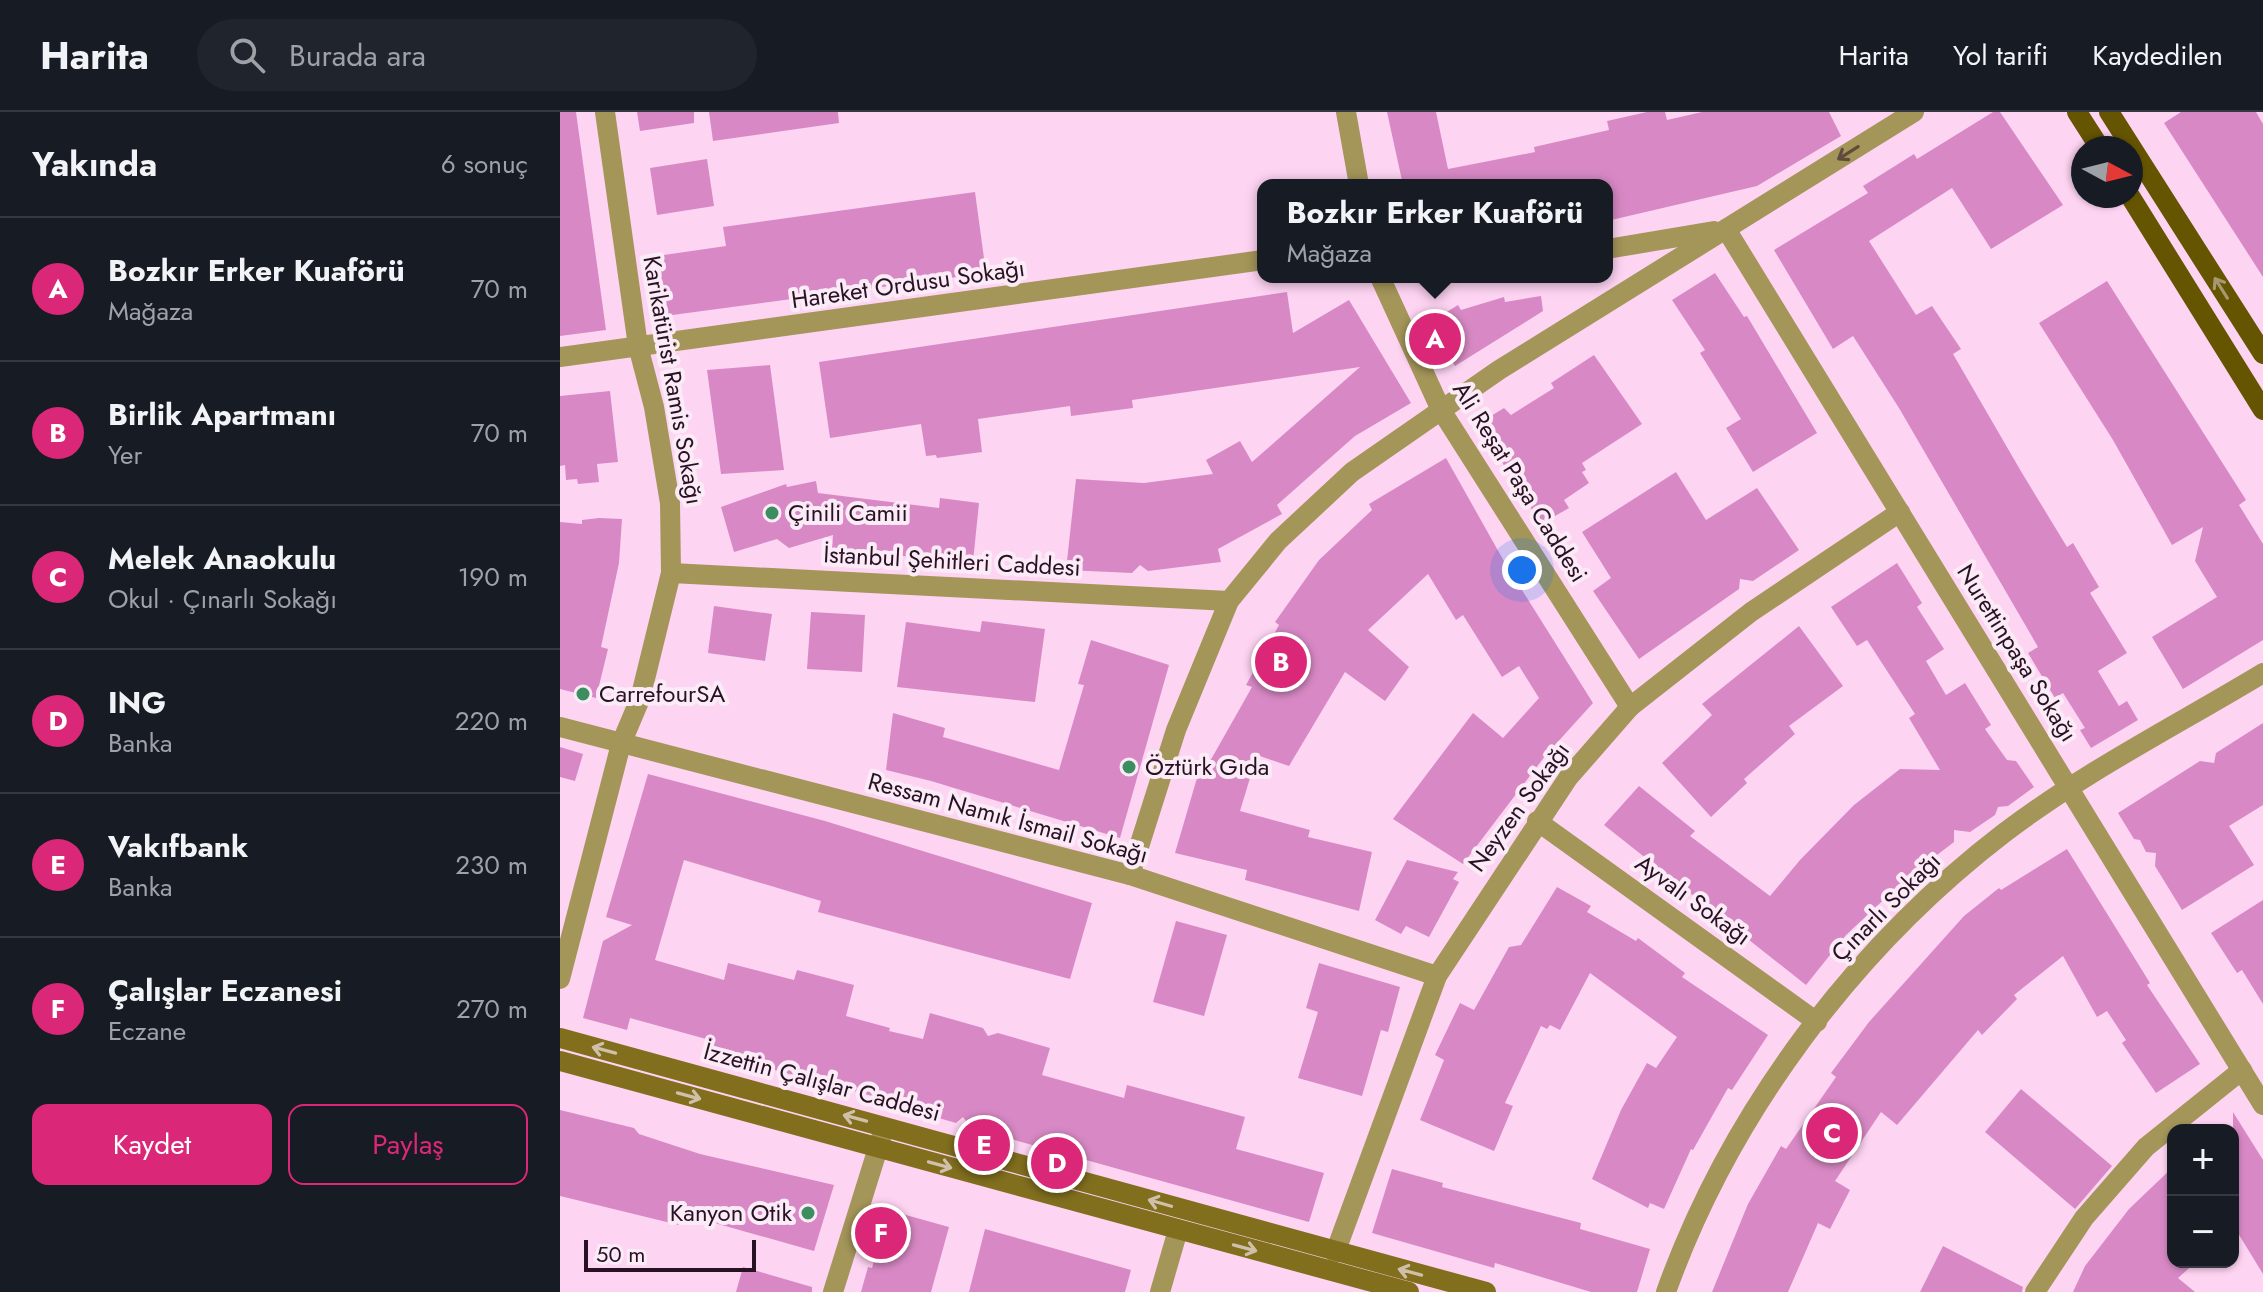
<!DOCTYPE html>
<html lang="tr">
<meta charset="utf-8">
<style>
:root{--surface:#171b24;--page:#20242c;--text:#f1f3f6;--muted:#9ea1a6;--line:#363941;--accent:#db2777}
body{margin:0;font-family:Jost,sans-serif;background:var(--page);color:var(--text)}
.controls{position:absolute;right:24px;bottom:24px;display:grid;overflow:hidden;border-radius:16px;box-shadow:0 2px 6px #0004}
.controls button{width:72px;height:72px;display:grid;place-items:center;padding:0;border:0;border-bottom:2px solid var(--line);background:var(--surface);color:var(--text);font:40px sans-serif}
.compass{position:absolute;left:1511px;top:24px;width:72px;height:72px;border-radius:50%;background:var(--surface);box-shadow:0 2px 6px #0004;rotate:97deg}
.scale{position:absolute;left:24px;bottom:20px;width:172px;box-sizing:border-box;padding-left:8px;border:4px solid #291124;border-top:0;font-size:22px;line-height:28px;white-space:nowrap;color:#291124;-webkit-text-stroke:6px #faebf6;paint-order:stroke}
.you{position:absolute;left:962px;top:458px;width:28px;height:28px;margin:-20px;border:6px solid #fff;border-radius:50%;background:#1a73e8;box-shadow:0 0 0 12px #1a73e833}
.badge{display:grid;place-items:center;width:52px;height:52px;border-radius:50%;background:var(--accent);color:#fff;font-size:26px;font-weight:700}
.pin{position:absolute;translate:-50% -50%;border:4px solid #fff;box-shadow:0 2px 8px #0006}
.popup{position:absolute;left:697px;top:67px;width:356px;height:104px;box-sizing:border-box;display:grid;place-content:center;border-radius:16px;background:var(--surface);filter:drop-shadow(0 2px 6px #0005);font-size:26px;white-space:nowrap;color:var(--muted)}
.popup b{font-size:30px;color:var(--text)}
.popup::after{content:'';position:absolute;left:50%;top:100%;margin-left:-16px;border:16px solid transparent;border-top-color:var(--surface)}
.list{margin:0;padding:0;list-style:none}
h2{display:flex;justify-content:space-between;align-items:center;height:104px;margin:0;padding:0 32px;font-size:34px}
h2 small{font-size:26px;font-weight:400;color:var(--muted)}
.list li{display:grid;grid-template-columns:52px 1fr auto;gap:24px;align-items:center;box-sizing:border-box;height:144px;padding:0 32px;border-top:2px solid var(--line)}
.list b{display:block;font-size:30px;white-space:nowrap}
.list p{margin:0;font-size:26px;white-space:nowrap;color:var(--muted)}
.list em{font-size:26px;font-style:normal;color:var(--muted)}
.actions{display:flex;gap:16px;padding:24px 32px}
.actions a{flex:1;padding:18px 0;border:2px solid var(--accent);border-radius:16px;text-align:center;font-size:28px;color:var(--accent)}
.actions .main{background:var(--accent);color:#fff}
.icon{flex:none;width:44px;height:44px;fill:none;stroke:currentColor;stroke-width:2;stroke-linecap:round;stroke-linejoin:round}
.map{position:relative;flex:none;width:1703px;height:1180px;overflow:hidden}
header{display:flex;align-items:center;gap:48px;box-sizing:border-box;height:112px;padding:0 40px;background:var(--surface);border-bottom:2px solid var(--line)}
header strong{font-size:38px}
nav{display:flex;gap:44px;margin-inline-start:auto;font-size:28px}
.search{width:560px;height:72px;background:var(--page);display:flex;align-items:center;gap:20px;box-sizing:border-box;padding:0 28px;border-radius:44px;color:var(--muted);font-size:30px}
main{display:flex}
aside{flex:1;background:var(--surface)}
.map>svg:first-child{display:block}
.building{fill:#d889c5}
.lines{fill:none;stroke-linecap:round;stroke-linejoin:round}
.street{stroke:#a49559;stroke-width:20}
.secondary{stroke:#816f1e;stroke-width:20}
.primary{stroke:#655400;stroke-width:20}
.oneway{stroke:#604c3c}
.oneway2{stroke:#a8986f}
.oneway3{stroke:#d0c0aa}
.poi-dot{fill:#3c8e60;stroke:#faebf6;stroke-width:3}
.labels{text-anchor:middle;stroke-width:8;stroke-linejoin:round;paint-order:stroke}
.street-label{font-size:24px;fill:#291124;stroke:#faebf6}
.poi-label{font-size:24px;fill:#291124;stroke:#faebf6;text-anchor:start}
</style>
<header>
<strong>Harita</strong>
<div class="search"><svg class="icon" aria-label="search" viewBox="0 0 24 24"><circle cx="10" cy="10" r="6"/><path d="M15 15l6 6"/></svg>Burada ara</div>
<nav><a>Harita</a><a>Yol tarifi</a><a>Kaydedilen</a></nav>
</header>
<main>
<aside>
<h2>Yakında<small>6 sonuç</small></h2>
<ul class="list">
<li><span class="badge">A</span><div><b>Bozkır Erker Kuaförü</b><p>Mağaza</p></div><em>70 m</em></li>
<li><span class="badge">B</span><div><b>Birlik Apartmanı</b><p>Yer</p></div><em>70 m</em></li>
<li><span class="badge">C</span><div><b>Melek Anaokulu</b><p>Okul · Çınarlı Sokağı</p></div><em>190 m</em></li>
<li><span class="badge">D</span><div><b>ING</b><p>Banka</p></div><em>220 m</em></li>
<li><span class="badge">E</span><div><b>Vakıfbank</b><p>Banka</p></div><em>230 m</em></li>
<li><span class="badge">F</span><div><b>Çalışlar Eczanesi</b><p>Eczane</p></div><em>270 m</em></li>
</ul>
<div class="actions"><a class="main">Kaydet</a><a>Paylaş</a></div>
</aside>
<div class="map">
<svg width="1703" height="1180" viewBox="0 0 1703 1180">
<rect width="100%" height="100%" fill="#fed4f3"/>
<g class="building">
<polygon points="0,0 16,0 46,218 0,224"/>
<polygon points="77,0 134,0 134,11 80,19"/>
<polygon points="149,0 278,0 279,11 153,29"/>
<polygon points="827,0 876,0 888,57 975,40 974,35 1049,18 1047,9 1087,0 1105,0 1107,8 1142,0 1269,0 1281,24 1197,74 1047,109 1047,73 843,73"/>
<polygon points="1433,0 1440,0 1503,93 1431,137 1392,76 1309,129 1356,203 1372,194 1401,237 1393,242 1462,361 1507,435 1513,431 1539,475 1530,481 1567,541 1538,559 1559,594 1567,589 1578,608 1531,636 1520,618 1525,616 1503,581 1495,586 1468,541 1478,535 1339,296 1293,224 1273,237 1214,138 1308,81 1303,74 1354,42 1357,47"/>
<polygon points="1621,0 1696,0 1703,12 1703,165 1604,11"/>
<polygon points="147,47 154,94 97,103 90,56"/>
<polygon points="415,80 426,161 105,204 97,144 166,134 163,115"/>
<polygon points="1155,161 1184,205 1187,204 1257,321 1193,360 1166,316 1181,307 1140,241 1145,238 1112,188"/>
<polygon points="1547,169 1686,388 1679,393 1703,432 1703,528 1623,577 1592,525 1657,485 1635,449 1643,415 1612,433 1553,328 1479,211"/>
<polygon points="727,180 733,221 789,188 851,291 795,324 717,393 722,402 658,437 661,450 588,459 580,453 572,461 506,458 516,367 584,371 653,362 646,348 680,329 692,350 800,255 572,288 573,296 511,304 510,294 418,307 422,340 377,346 376,343 366,344 361,312 270,326 259,250"/>
<polygon points="981,184 983,199 895,254 869,211 898,193 901,198 944,185 945,190"/>
<polygon points="1034,243 1082,312 1022,351 1026,358 1022,360 1029,371 1004,388 1009,396 981,412 918,312 944,296 951,303 994,276 991,271"/>
<polygon points="210,253 224,358 161,362 147,258"/>
<polygon points="50,279 58,350 37,352 39,370 18,372 17,367 6,368 5,353 0,354 0,284"/>
<polygon points="886,346 945,451 1033,591 985,644 903,752 833,707 913,601 943,626 979,586 959,554 942,565 903,503 896,508 868,462 808,518 849,555 825,589 785,560 729,654 697,643 680,699 750,718 748,725 812,740 799,799 685,768 687,758 615,741 642,649 649,651 692,575 686,573 719,513 715,510 759,448 812,398 809,392"/>
<polygon points="1116,360 1146,408 1197,376 1239,438 1193,469 1180,467 1179,477 1079,547 1033,479 1051,466 1022,420"/>
<polygon points="256,369 258,381 379,396 380,386 419,391 413,450 272,438 273,423 229,436 217,427 174,440 161,395 226,372 227,375"/>
<polygon points="39,406 62,407 59,451 41,535 48,537 36,586 0,577 0,410 22,412 22,408"/>
<polygon points="1337,451 1362,491 1357,495 1384,537 1366,549 1386,583 1405,571 1431,613 1425,617 1447,648 1456,649 1474,675 1448,694 1438,695 1435,703 1410,720 1394,718 1394,730 1347,766 1286,823 1246,873 1044,713 1079,674 1135,719 1130,724 1210,784 1240,748 1294,693 1340,657 1380,658 1349,606 1355,602 1307,528 1297,534 1271,495"/>
<polygon points="154,494 212,502 205,549 148,541"/>
<polygon points="251,500 305,503 302,560 247,557"/>
<polygon points="422,509 485,517 475,590 337,575 346,510 420,520"/>
<polygon points="1239,514 1283,574 1229,614 1235,622 1184,667 1187,671 1151,705 1102,651 1152,603 1142,592"/>
<polygon points="531,528 609,553 560,726 371,669 326,658 333,601 385,616 383,625 499,658 524,573 518,572"/>
<polygon points="1703,611 1703,693 1669,714 1694,753 1622,798 1595,754 1596,741 1586,740 1580,728 1574,727 1558,701 1640,649 1654,651 1656,641"/>
<polygon points="0,635 23,642 15,669 0,665"/>
<polygon points="88,662 265,709 532,791 510,867 258,800 261,789 124,748 95,848 164,868 168,851 234,868 237,858 294,873 286,904 330,916 329,919 363,927 370,901 423,916 428,924 438,921 490,936 482,963 564,986 567,973 685,1005 676,1037 764,1061 749,1110 411,1016 403,1005 396,1011 344,996 343,992 143,939 146,927 70,906 67,918 23,906 43,829 72,813 46,805"/>
<polygon points="1507,737 1590,871 1587,873 1640,952 1596,981 1562,931 1566,928 1547,899 1537,905 1503,844 1454,883 1457,887 1422,923 1418,918 1337,1013 1321,1000 1275,1069 1290,1078 1270,1117 1258,1111 1228,1180 1152,1180 1188,1092 1221,1034 1226,1037 1276,965 1271,961 1309,910 1404,804 1439,776 1441,778"/>
<polygon points="847,748 898,760 893,767 899,770 869,825 846,814 841,822 815,808"/>
<polygon points="997,775 1031,794 1027,800 1076,829 1078,826 1125,861 1122,865 1208,923 1172,978 1168,976 1133,1038 1131,1037 1104,1097 1090,1091 1088,1096 1032,1067 1061,998 1087,951 1096,956 1117,925 1030,861 1000,918 990,913 987,917 981,914 945,991 953,994 934,1039 860,1008 884,948 875,943 900,891 914,898 949,835 961,833"/>
<polygon points="1703,788 1703,892 1682,858 1677,861 1651,821"/>
<polygon points="616,809 667,823 644,904 593,890"/>
<polygon points="759,851 840,875 828,920 821,918 802,984 738,966 758,900 746,896"/>
<polygon points="1461,977 1552,1054 1515,1097 1425,1020"/>
<polygon points="0,998 74,1016 79,1022 140,1042 274,1073 254,1139 123,1102 119,1113 0,1084"/>
<polygon points="1673,1000 1703,1048 1703,1162 1673,1113"/>
<polygon points="1613,1055 1613,1150 1636,1150 1618,1166 1635,1180 1513,1180 1525,1154 1569,1097"/>
<polygon points="832,1057 883,1071 882,1075 1021,1111 1020,1117 1090,1137 1077,1180 1031,1180 935,1151 934,1156 812,1121"/>
<polygon points="328,1098 389,1115 371,1180 301,1180 308,1155 312,1156"/>
<polygon points="425,1117 571,1158 565,1180 409,1180"/>
<polygon points="1383,1134 1463,1175 1462,1180 1360,1180"/>
<polygon points="183,1155 252,1175 252,1180 176,1180"/>
</g>
<g class="lines">
<g class="street">
<polyline points="786,0 799,73"/>
<polyline points="1166,117 1703,993"/>
<polyline points="1047,137 1154,119"/>
<polyline points="820,165 881,298 1070,595"/>
<polyline points="0,245 703,148"/>
<polyline points="111,461 669,489"/>
<polyline points="0,615 570,763 877,864"/>
<polyline points="977,709 1257,910"/>
<polyline points="570,763 616,618 669,489 718,429 792,360 939,258 1354,0"/>
<polyline points="0,867 61,632 80,587 111,461 110,391 94,295 78,234 45,0"/>
<polyline points="775,1141 877,864 1008,666 1070,595 1191,500 1340,400"/>
<polyline points="273,1180 323,1020"/>
<polyline points="600,1180 618,1118"/>
<path d="M 1106,1180 C 1170,1001 1294,836 1444,721 C 1524,660 1617,613 1703,561"/>
<polyline points="1475,1180 1524,1106 1586,1035 1682,958"/>
</g>
<g class="secondary">
<polyline points="0,926 926,1180"/>
<polyline points="0,949 849,1180"/>
</g>
<g class="primary">
<polyline points="1517,0 1540,36"/>
<polyline points="1549,0 1703,242"/>
<polyline points="1570,84 1703,298"/>
</g>
</g>
<defs><path id="oneway-shaft" d="M-6 0H5M1.5-3L5.5 0L1.5 3" fill="none" stroke-width="1.6" stroke-linecap="round" stroke-linejoin="round" transform="scale(2)"/></defs>
<use class="oneway" href="#oneway-shaft" transform="translate(1288 41) rotate(148)"/>
<use class="oneway2" href="#oneway-shaft" transform="translate(1661 176) rotate(-122)"/>
<g class="oneway3">
<use href="#oneway-shaft" transform="translate(44 938) rotate(-165)"/>
<use href="#oneway-shaft" transform="translate(129 984) rotate(15)"/>
<use href="#oneway-shaft" transform="translate(295 1006) rotate(-165)"/>
<use href="#oneway-shaft" transform="translate(380 1053) rotate(15)"/>
<use href="#oneway-shaft" transform="translate(600 1091) rotate(-164)"/>
<use href="#oneway-shaft" transform="translate(685 1136) rotate(15)"/>
<use href="#oneway-shaft" transform="translate(850 1160) rotate(-165)"/>
</g>
<g class="poi-dot">
<circle cx="212" cy="401" r="8"/>
<circle cx="23" cy="582" r="8"/>
<circle cx="569" cy="655" r="8"/>
<circle cx="248" cy="1101" r="8"/>
</g>
<g class="labels">
<g class="street-label">
<text transform="translate(348 172) rotate(-8)" y="8">Hareket Ordusu Sokağı</text>
<text transform="translate(113 268) rotate(80)" y="8">Karikatürist Ramis Sokağı</text>
<text transform="translate(960 370) rotate(58)" y="8">Ali Reşat Paşa Caddesi</text>
<text transform="translate(392 449) rotate(3)" y="8">İstanbul Şehitleri Caddesi</text>
<text transform="translate(1457 541) rotate(58)" y="8">Nurettinpaşa Sokağı</text>
<text transform="translate(959 695) rotate(-54)" y="8">Neyzen Sokağı</text>
<text transform="translate(448 706) rotate(15)" y="8">Ressam Namık İsmail Sokağı</text>
<text transform="translate(1133 788) rotate(36)" y="8">Ayvalı Sokağı</text>
<text transform="translate(1326 795) rotate(-45)" y="8">Çınarlı Sokağı</text>
<text transform="translate(262 970) rotate(15)" y="8">İzzettin Çalışlar Caddesi</text>
</g>
<g class="poi-label">
<text x="228" y="409">Çinili Camii</text>
<text x="39" y="590">CarrefourSA</text>
<text x="585" y="663">Öztürk Gıda</text>
<text x="232" y="1109" text-anchor="end">Kanyon Otik</text>
</g>
</g>
</svg>
<div class="controls">
<button>+</button>
<button>−</button>
</div>
<svg class="compass" viewBox="-18 -18 36 36"><path d="M0-13l5 13h-10z" fill="#e53935"/><path d="M0 13l5-13h-10z" fill="#9ea1a6"/></svg>
<div class="scale">50 m</div>
<div class="you"></div>
<div class="pin badge" style="left:875px;top:227px">A</div>
<div class="popup"><b>Bozkır Erker Kuaförü</b>Mağaza</div>
<div class="pin badge" style="left:721px;top:550px">B</div>
<div class="pin badge" style="left:1272px;top:1021px">C</div>
<div class="pin badge" style="left:497px;top:1051px">D</div>
<div class="pin badge" style="left:424px;top:1033px">E</div>
<div class="pin badge" style="left:321px;top:1121px">F</div>
</div>
</main>
